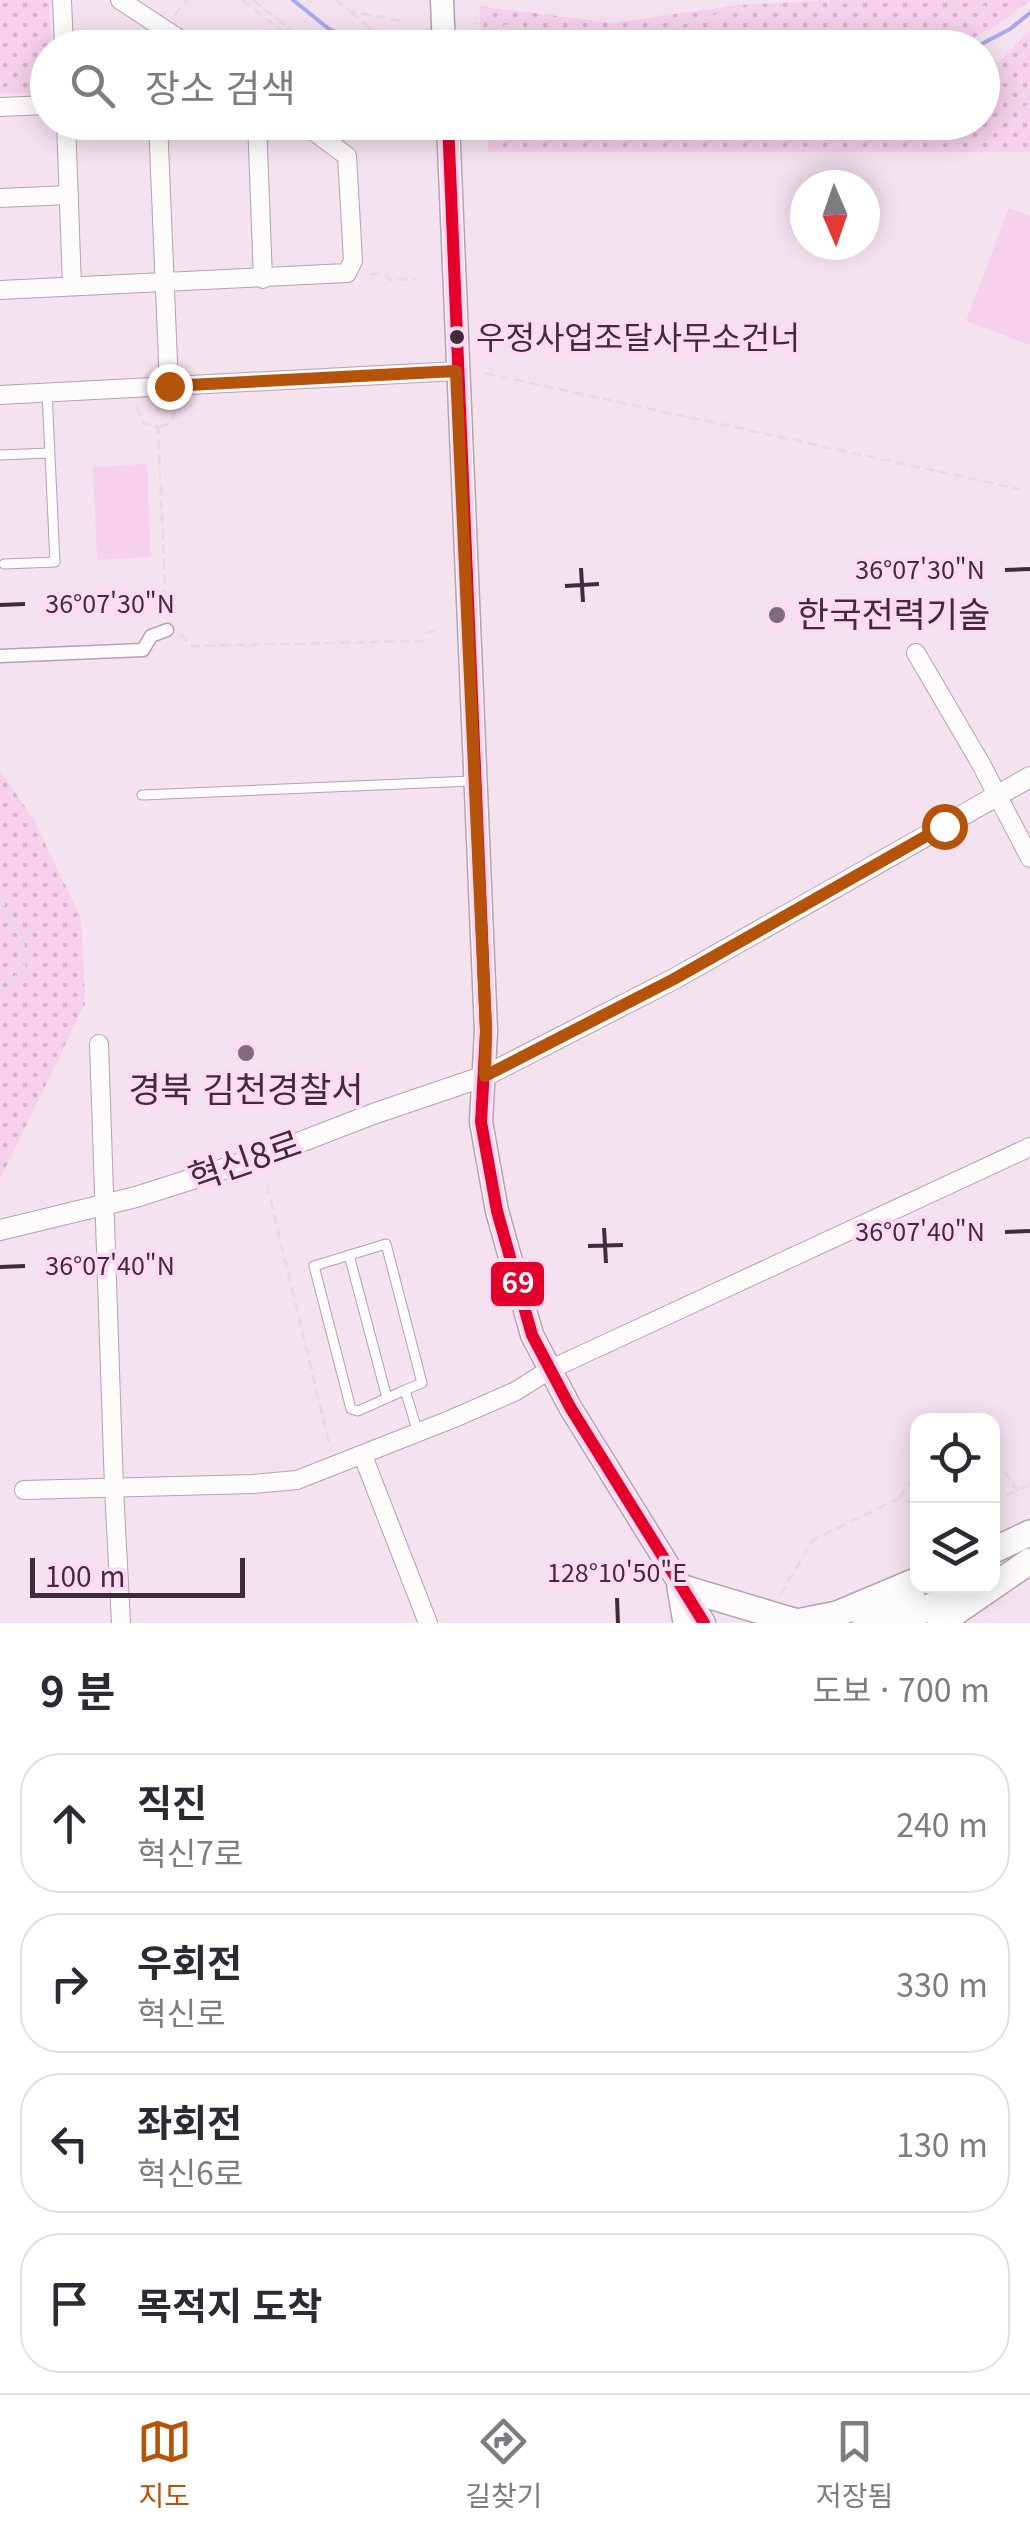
<!DOCTYPE html>
<html lang="ko">
<meta charset="utf-8">
<style>
:root{--surface:#fff;--page:#f7f7f7;--text:#2b2b33;--muted:#7c7c81;--line:#e1e1e2;--accent:#b45309}
body{margin:0;font-family:Georgia,"Noto Sans KR",serif;background:var(--page);color:var(--text)}
.controls{position:absolute;right:30px;bottom:30px;display:grid;overflow:hidden;border-radius:20px;box-shadow:0 5px 25px #0003}
.controls button{width:90px;height:90px;display:grid;place-items:center;padding:0;border:0;border-bottom:2px solid var(--line);background:var(--surface);color:var(--text);font:50px sans-serif}
.compass{position:absolute;left:790px;top:170px;width:90px;height:90px;border-radius:50%;background:var(--surface);box-shadow:0 5px 25px #0003;rotate:178deg}
.scale{position:absolute;left:30px;bottom:25px;width:215px;box-sizing:border-box;padding-left:10px;border:5px solid #412b3b;border-top:0;font-size:28px;line-height:35px;white-space:nowrap;color:#412b3b;-webkit-text-stroke:8px #fddaf2;paint-order:stroke}
.stop{position:absolute;width:30px;height:30px;margin:-22px;border:8px solid #b45309;border-radius:50%;background:#fff}
.stop.end{background:#b45309;border-color:#fff;box-shadow:0 2px 10px #0008}
.list{margin:0;padding:0;list-style:none}
h2{display:flex;justify-content:space-between;align-items:center;height:130px;margin:0;padding:0 40px;font-size:42px}
h2 small{font-size:32px;font-weight:400;color:var(--muted)}
.list li{display:grid;grid-template-columns:65px 1fr auto;gap:30px;align-items:center;box-sizing:border-box;height:140px;margin:0 20px 20px;padding:0 20px;border:2px solid var(--line);border-radius:40px}
.list b{display:block;font-size:38px;white-space:nowrap}
.list p{margin:0;font-size:32px;white-space:nowrap;color:var(--muted)}
.list em{font-size:32px;font-style:normal;color:var(--muted)}
.icon{flex:none;width:55px;height:55px;fill:none;stroke:currentColor;stroke-width:2;stroke-linecap:round;stroke-linejoin:round}
.map{position:relative;flex:none;width:1030px;height:1623px;overflow:hidden}
.search{position:absolute;background:var(--surface);box-shadow:0 5px 25px #0003;left:30px;right:30px;top:30px;height:110px;display:flex;align-items:center;gap:25px;box-sizing:border-box;padding:0 35px;border-radius:55px;color:var(--muted);font-size:38px}
.sheet{height:770px;background:var(--surface)}
nav{display:flex;justify-content:space-around;align-items:center;box-sizing:border-box;height:140px;border-top:2px solid var(--line);background:var(--surface);font-size:28px;color:var(--muted)}
nav a{display:grid;justify-items:center;gap:5px}
nav .on{color:var(--accent)}
.map>svg:first-child{display:block}
.park{fill:url(#park-dots)}
.pitch{fill:#f7d0eb}
.lines{fill:none;stroke-linecap:round;stroke-linejoin:round}
.stream{stroke:#a7a8ee;stroke-width:4}
.service-casing{stroke:#b4a2af;stroke-width:11}
.pedestrian-casing{stroke:#b4a2af;stroke-width:15}
.minor-casing{stroke:#b4a2af;stroke-width:20}
.tertiary-casing{stroke:#b4a2af;stroke-width:22}
.secondary-casing{stroke:#b4a2af;stroke-width:25}
.primary-casing{stroke:#b4a2af;stroke-width:28}
.path{stroke:#e3dde1;stroke-width:2.5;stroke-dasharray:10 5;stroke-linecap:butt}
.service{stroke:#fefbfd;stroke-width:9}
.pedestrian{stroke:#fefbfd;stroke-width:12}
.minor{stroke:#fefbfd;stroke-width:18}
.tertiary{stroke:#fefbfd;stroke-width:20}
.secondary{stroke:#fefbfd;stroke-width:22}
.primary{stroke:#fefbfd;stroke-width:25}
.bus-1-casing{stroke:#fddaf2;stroke-width:20}
.bus-1{stroke:#e4002b;stroke-width:12}
.route{stroke:#b45309;stroke-width:12}
.ticks{fill:none;stroke:#412b3b;stroke-width:4}
.bus-dot{fill:#412b3b;stroke:#fddaf2;stroke-width:4}
.poi-dot{fill:#806b7a;stroke:#fddaf2;stroke-width:4}
.labels{text-anchor:middle;stroke-width:8;stroke-linejoin:round;paint-order:stroke}
.bus-label{font-size:32px;fill:#412b3b;stroke:#fddaf2;text-anchor:start}
.poi-label{font-size:35px;fill:#412b3b;stroke:#fddaf2;text-anchor:start}
.street-label{font-size:35px;fill:#412b3b;stroke:#fddaf2}
.ticks-label{font-size:25px;text-anchor:middle;fill:#412b3b;stroke:#fddaf2;stroke-width:8;stroke-linejoin:round;paint-order:stroke}
.line-badge{stroke:#fddaf2;stroke-width:4}
.badge-label{font-size:28px;text-anchor:middle;font-weight:bold;fill:#fff}
</style>
<div class="map">
<svg width="1030" height="1623" viewBox="0 0 1030 1623">
<defs>
<pattern id="park-dots" width="8" height="8" patternUnits="userSpaceOnUse" patternTransform="scale(2.5)"><rect width="8" height="8" fill="#f7d0eb"/><path d="M2 2h.1M6 6h.1" fill="none" stroke="#d5b3ca" stroke-width="1.8" stroke-linecap="round"/></pattern>
</defs>
<rect width="100%" height="100%" fill="#f5e2ef"/>
<g class="park">
<polygon points="0,0 44,0 49,4 51,47 48,48 47,92 0,94"/>
<polygon points="837,0 1030,0 999,24 956,47 482,47 479,6 613,23 738,5"/>
<polygon points="1030,30 1030,152 488,152 486,123 982,122 983,72 991,71"/>
<polygon points="0,770 34,820 81,918 85,1004 0,1179"/>
</g>
<g class="pitch">
<polygon points="1009,208 1030,216 1030,345 966,321"/>
<polygon points="147,464 151,557 97,560 93,467"/>
</g>
<g class="lines">
<g class="stream">
<polyline points="293,0 329,29 371,48"/>
<polyline points="974,48 1010,29 1030,13"/>
</g>
<defs>
<g id="service">
<polyline points="0,455 49,453"/>
<polyline points="4,564 55,562 47,392"/>
<polyline points="142,795 472,781"/>
<polyline points="349,1255 387,1398"/>
<polyline points="405,1390 358,1411 351,1409 314,1266 386,1244 422,1383 405,1390 418,1433"/>
</g>
<polyline id="pedestrian" points="0,656 143,650 151,636 167,630"/>
<g id="minor">
<polyline points="62,0 64,48"/>
<polyline points="120,0 193,48"/>
<polyline points="0,107 48,105"/>
<polyline points="66,122 72,286"/>
<polyline points="158,122 169,386"/>
<polyline points="257,122 263,279"/>
<polyline points="0,198 69,195"/>
<polyline points="0,290 347,273 353,261 347,156 301,122"/>
<polyline points="0,395 457,371"/>
<polyline points="916,653 981,764 1030,858"/>
<polyline points="99,1044 114,1488 121,1623"/>
<polyline points="363,1456 428,1623"/>
<polyline points="24,1490 253,1484 297,1480 452,1419 516,1391 549,1370 1030,1147"/>
</g>
<polyline id="tertiary" points="0,1230 136,1197 267,1155 373,1114 485,1076 674,979 1030,777"/>
<g id="secondary">
<polyline points="442,0 444,48"/>
<polyline points="448,122 486,1031 481,1122 497,1211 532,1335 570,1407 704,1623"/>
</g>
<g id="primary">
<polyline points="992,1551 1030,1533"/>
<polyline points="686,1623 680,1587 797,1622 837,1614 918,1580"/>
<polyline points="865,1623 912,1596"/>
<polyline points="898,1623 970,1586"/>
<polyline points="940,1623 1030,1561"/>
</g>
</defs>
<use href="#service" class="service-casing"/>
<use href="#pedestrian" class="pedestrian-casing"/>
<use href="#minor" class="minor-casing"/>
<use href="#tertiary" class="tertiary-casing"/>
<use href="#secondary" class="secondary-casing"/>
<use href="#primary" class="primary-casing"/>
<g class="path">
<polyline points="242,0 304,48"/>
<polyline points="253,0 314,48"/>
<polyline points="335,0 350,11 406,22"/>
<polyline points="955,0 963,19"/>
<polyline points="351,12 393,48"/>
<polyline points="174,16 187,0"/>
<polyline points="474,23 623,37 727,13 837,8 851,0"/>
<polyline points="527,29 545,48"/>
<polyline points="896,48 934,38 996,0"/>
<polyline points="982,67 994,60 1005,75 1030,94"/>
<polyline points="473,127 538,137 591,137 811,123 940,140 1030,105"/>
<polyline points="351,137 352,122"/>
<polyline points="370,274 384,274 390,280 416,279"/>
<polyline points="485,373 1019,489"/>
<polyline points="137,407 143,423 158,427 166,617"/>
<path d="M 160,427 C 172,423 175,418 175,405"/>
<polyline points="181,634 190,646 423,641 427,633 438,630"/>
<polyline points="0,897 30,958 0,997"/>
<polyline points="267,1185 331,1451"/>
<polyline points="992,1463 1004,1471 1018,1491"/>
<polyline points="899,1498 918,1472"/>
<polyline points="992,1501 1030,1485"/>
<polyline points="780,1595 813,1540 898,1499 918,1504"/>
</g>
<use href="#service" class="service"/>
<use href="#pedestrian" class="pedestrian"/>
<use href="#minor" class="minor"/>
<use href="#tertiary" class="tertiary"/>
<use href="#secondary" class="secondary"/>
<use href="#primary" class="primary"/>
<defs>
<polyline id="bus-1" points="448,122 486,1031 481,1122 497,1211 532,1335 570,1407 704,1623"/>
</defs>
<use href="#bus-1" class="bus-1-casing"/>
<use href="#bus-1" class="bus-1"/>
</g>
<g class="lines">
<polyline class="route" points="169,386 456,371 486,1031 485,1076 674,979 944,826"/>
</g>
<path class="ticks" d="M 581,568 L 583,602M 1005,570 L 1030,569M 565,586 L 599,584M 0,605 L 25,604M 604,1228 L 606,1263M 1005,1232 L 1030,1231M 588,1246 L 623,1245M 0,1267 L 25,1266M 617,1598 L 618,1623"/>
<circle class="bus-dot" cx="457" cy="337" r="9"/>
<g class="poi-dot">
<circle cx="777" cy="615" r="10"/>
<circle cx="246" cy="1053" r="10"/>
</g>
<g class="labels">
<g class="bus-label">
<text x="476" y="349">우정사업조달사무소건너</text>
</g>
<g class="poi-label">
<text x="797" y="627">한국전력기술</text>
<text x="246" y="1102" text-anchor="middle">경북 김천경찰서</text>
</g>
<g class="street-label">
<text transform="translate(245 1161) rotate(-19)" y="12">혁신8로</text>
</g>
</g>
<g class="ticks-label">
<text x="920" y="579">36°07'30"N</text>
<text x="110" y="613">36°07'30"N</text>
<text x="920" y="1241">36°07'40"N</text>
<text x="110" y="1275">36°07'40"N</text>
<text x="617" y="1582">128°10'50"E</text>
</g>
<rect class="line-badge" x="489" y="1260" width="57" height="48" rx="10" fill="#e4002b"/>
<g class="badge-label">
<text x="518" y="1293">69</text>
</g>
</svg>
<div class="controls">
<button><svg class="icon" aria-label="locate" viewBox="0 0 24 24"><circle cx="12" cy="12" r="6"/><path d="M12 2v4M12 18v4M2 12h4M18 12h4"/></svg></button>
<button><svg class="icon" aria-label="layers" viewBox="0 0 24 24"><path d="M12 4l9 5-9 5-9-5zM3 14l9 5 9-5"/></svg></button>
</div>
<svg class="compass" viewBox="-18 -18 36 36"><path d="M0-13l5 13h-10z" fill="#e53935"/><path d="M0 13l5-13h-10z" fill="#7c7c81"/></svg>
<div class="scale">100 m</div>
<div class="stop" style="left:944px;top:826px"></div>
<div class="stop end" style="left:169px;top:386px"></div>
<div class="search"><svg class="icon" aria-label="search" viewBox="0 0 24 24"><circle cx="10" cy="10" r="6"/><path d="M15 15l6 6"/></svg>장소 검색</div>
</div>
<section class="sheet">
<h2>9 분<small>도보 · 700 m</small></h2>
<ul class="list">
<li><svg class="icon" aria-label="ahead" viewBox="0 0 24 24"><path d="M12 20V5M6 11l6-6 6 6"/></svg><div><b>직진</b><p>혁신7로</p></div><em>240 m</em></li>
<li><svg class="icon" aria-label="right" viewBox="0 0 24 24"><path d="M7 20v-9h11M14 6l5 5-5 5"/></svg><div><b>우회전</b><p>혁신로</p></div><em>330 m</em></li>
<li><svg class="icon" aria-label="left" viewBox="0 0 24 24"><path d="M17 20v-9H6M10 6l-5 5 5 5"/></svg><div><b>좌회전</b><p>혁신6로</p></div><em>130 m</em></li>
<li><svg class="icon" aria-label="arrive" viewBox="0 0 24 24"><path d="M6 21V4h12l-3 4 3 4H6"/></svg><div><b>목적지 도착</b></div></li>
</ul>
</section>
<nav>
<a class="on"><svg class="icon" aria-label="map" viewBox="0 0 24 24"><path d="M3 6l6-2 6 2 6-2v14l-6 2-6-2-6 2zM9 4v14M15 6v14"/></svg>지도</a>
<a><svg class="icon" aria-label="directions" viewBox="0 0 24 24"><path d="M12 3l9 9-9 9-9-9zM9 14v-3h6M13 9l2 2-2 2"/></svg>길찾기</a>
<a><svg class="icon" aria-label="saved" viewBox="0 0 24 24"><path d="M7 4h10v16l-5-4-5 4z"/></svg>저장됨</a>
</nav>
